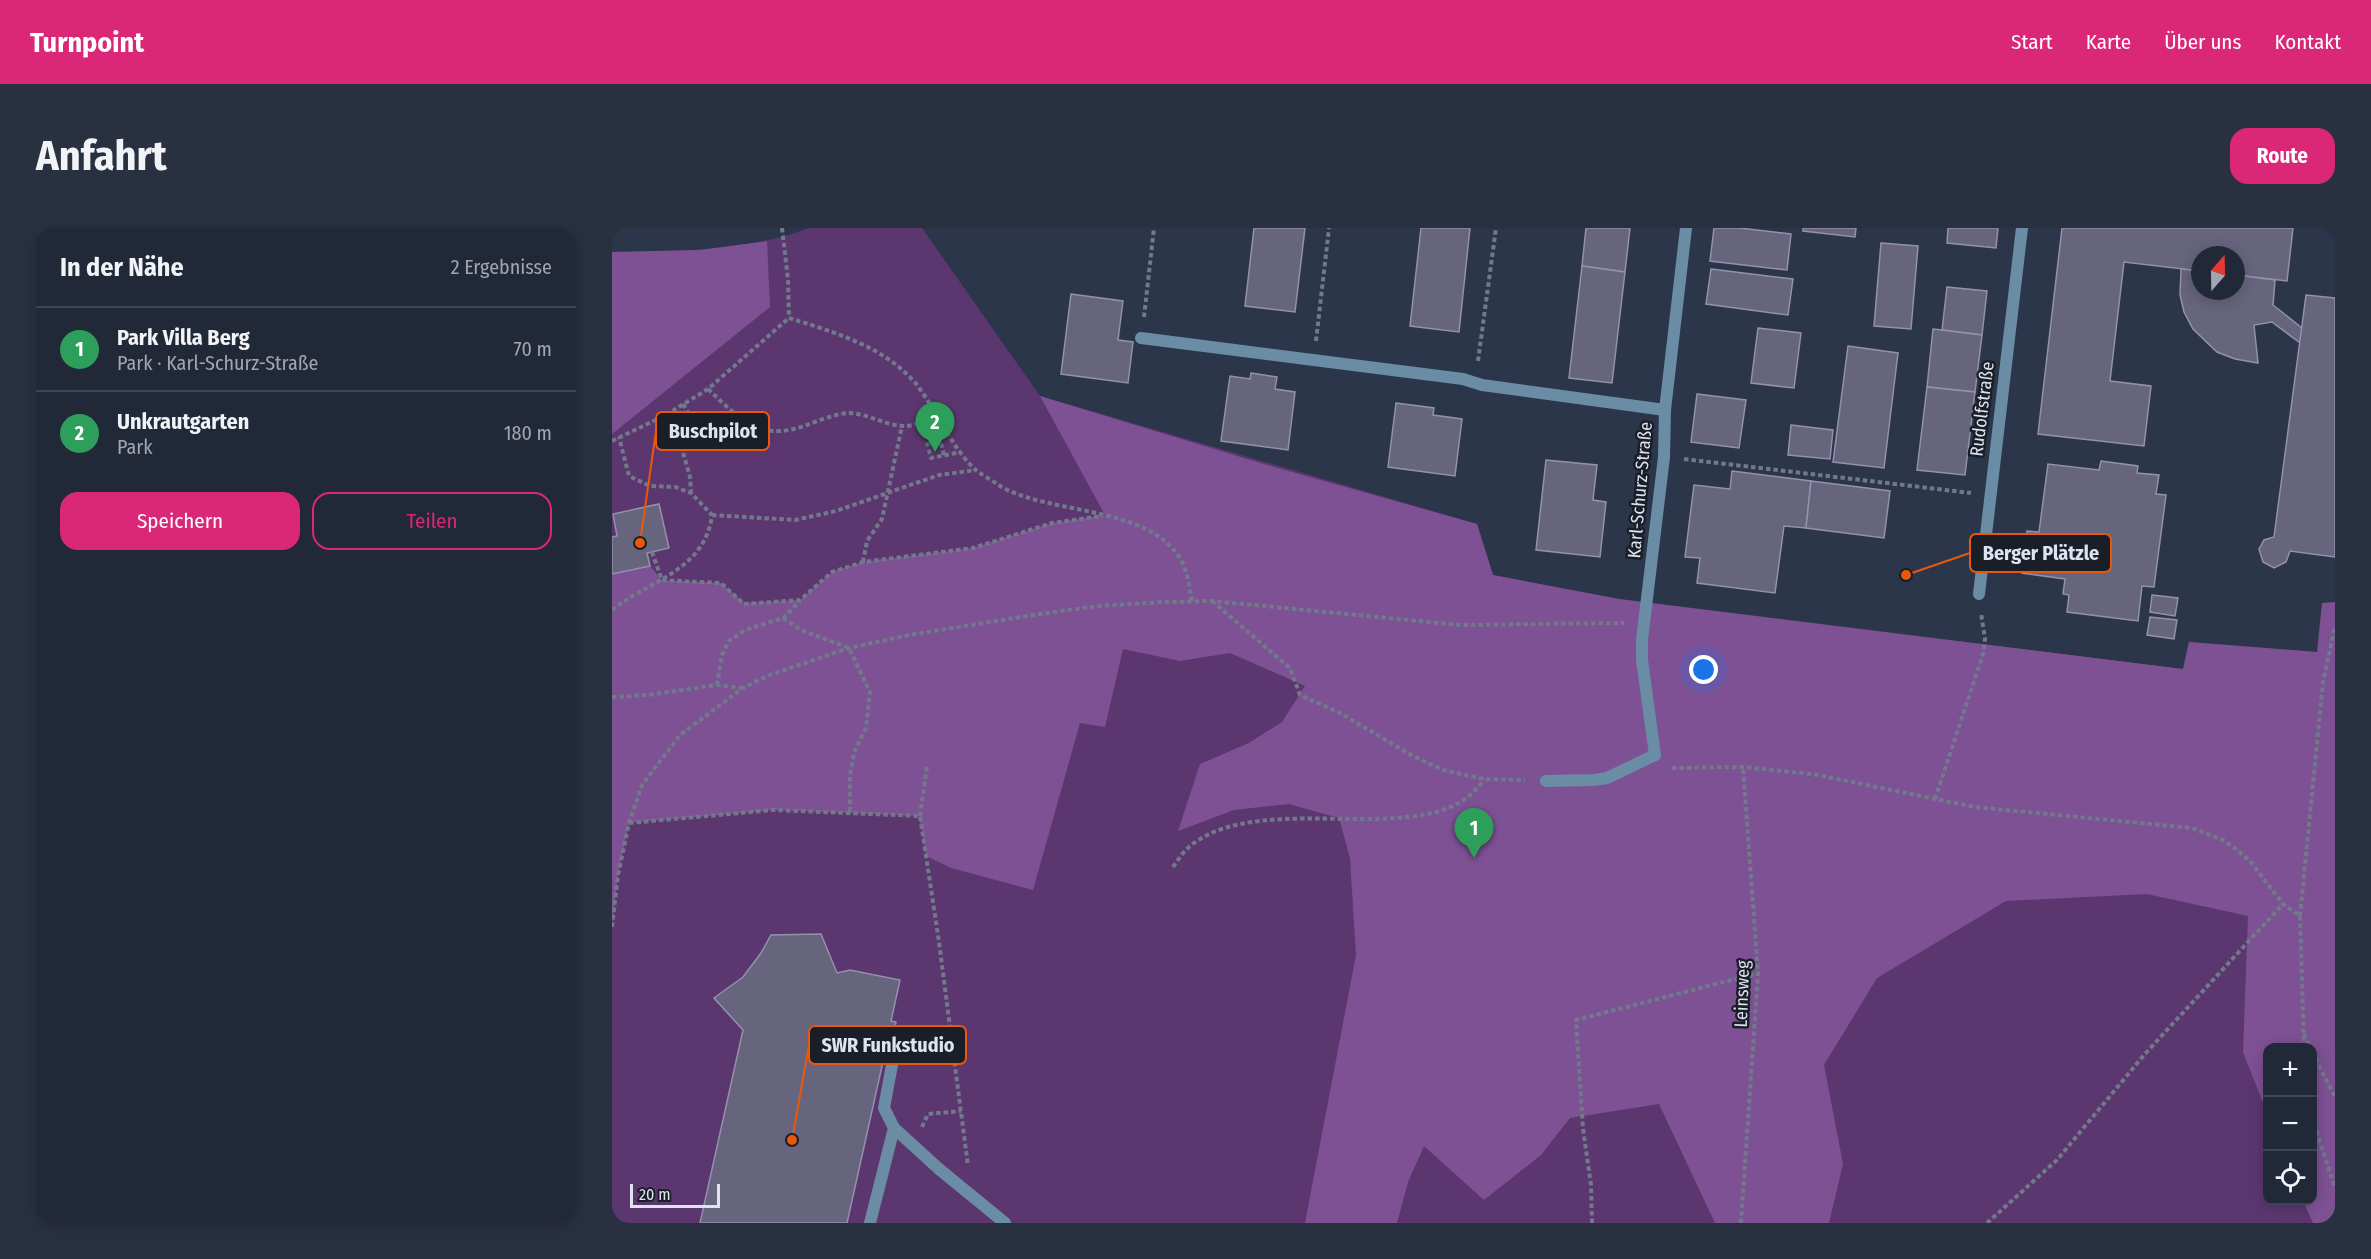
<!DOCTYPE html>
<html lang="de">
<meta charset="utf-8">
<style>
:root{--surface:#212838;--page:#293040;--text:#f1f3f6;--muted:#a2a6ae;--line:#3e4453;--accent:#db2777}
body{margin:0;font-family:"Fira Sans Condensed",sans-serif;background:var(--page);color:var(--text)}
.controls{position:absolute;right:18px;bottom:18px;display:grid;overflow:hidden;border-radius:12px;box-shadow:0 3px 15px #0003}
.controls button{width:54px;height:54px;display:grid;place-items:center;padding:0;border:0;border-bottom:2px solid var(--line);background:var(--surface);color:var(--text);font:30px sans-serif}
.compass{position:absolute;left:1579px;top:18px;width:54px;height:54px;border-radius:50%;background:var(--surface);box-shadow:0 3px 15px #0003;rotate:20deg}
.scale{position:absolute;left:18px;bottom:15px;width:90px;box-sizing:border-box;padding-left:6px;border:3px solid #dde3f1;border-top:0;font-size:16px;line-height:21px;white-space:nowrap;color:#dde3f1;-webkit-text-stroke:4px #191e27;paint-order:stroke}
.you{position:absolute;left:1092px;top:442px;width:21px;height:21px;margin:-15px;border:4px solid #fff;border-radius:50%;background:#1a73e8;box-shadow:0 0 0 9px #1a73e833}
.badge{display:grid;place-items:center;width:39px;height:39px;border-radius:50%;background:var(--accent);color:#fff;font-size:20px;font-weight:700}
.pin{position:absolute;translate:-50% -50px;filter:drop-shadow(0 2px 3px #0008)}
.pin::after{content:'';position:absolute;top:32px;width:21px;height:18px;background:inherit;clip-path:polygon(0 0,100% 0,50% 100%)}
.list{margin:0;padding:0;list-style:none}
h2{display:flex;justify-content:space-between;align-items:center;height:78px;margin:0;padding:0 24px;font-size:26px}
h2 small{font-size:20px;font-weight:400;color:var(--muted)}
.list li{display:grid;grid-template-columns:39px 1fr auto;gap:18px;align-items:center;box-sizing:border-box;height:84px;padding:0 24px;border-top:2px solid var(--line)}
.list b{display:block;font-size:22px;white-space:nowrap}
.list p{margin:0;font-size:20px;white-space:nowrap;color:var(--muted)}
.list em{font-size:20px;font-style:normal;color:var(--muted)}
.actions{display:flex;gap:12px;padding:18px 24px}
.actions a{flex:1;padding:14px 0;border:2px solid var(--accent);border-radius:18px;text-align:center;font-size:21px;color:var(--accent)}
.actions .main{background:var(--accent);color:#fff}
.icon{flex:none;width:33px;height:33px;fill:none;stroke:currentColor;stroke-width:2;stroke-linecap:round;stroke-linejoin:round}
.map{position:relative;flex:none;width:1723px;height:995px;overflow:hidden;border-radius:18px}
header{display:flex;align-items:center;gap:36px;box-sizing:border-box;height:84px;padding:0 30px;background:var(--accent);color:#fff}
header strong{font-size:28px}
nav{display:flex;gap:33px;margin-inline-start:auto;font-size:21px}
.intro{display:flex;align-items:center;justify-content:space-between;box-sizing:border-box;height:144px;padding:0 36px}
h1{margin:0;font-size:42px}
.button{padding:15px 27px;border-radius:18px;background:var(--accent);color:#fff;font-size:21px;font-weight:700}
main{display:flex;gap:36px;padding:0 36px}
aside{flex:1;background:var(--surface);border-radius:18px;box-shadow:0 3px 15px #0003}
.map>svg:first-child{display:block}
.green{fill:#5c376f;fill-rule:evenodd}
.forest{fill:#7e5195}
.building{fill:#67657d;stroke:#9391ac;stroke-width:1.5}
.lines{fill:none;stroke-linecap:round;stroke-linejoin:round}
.path{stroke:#71798b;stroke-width:4;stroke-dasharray:4.5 3;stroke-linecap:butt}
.service{stroke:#6a8ca4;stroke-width:12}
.minor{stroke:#6a8ca4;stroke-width:12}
.minor-bridge{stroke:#6a8ca4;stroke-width:12}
.labels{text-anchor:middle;stroke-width:5;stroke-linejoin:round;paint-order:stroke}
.street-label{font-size:18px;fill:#dde3f1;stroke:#191e27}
.leader{fill:none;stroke:#e8590c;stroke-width:2}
.callout-dot{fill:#e8590c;stroke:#191e27;stroke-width:2}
.callout{fill:#191e27;stroke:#e8590c;stroke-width:2}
.callout-label{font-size:20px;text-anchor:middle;font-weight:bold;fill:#dde3f1}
</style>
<header>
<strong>Turnpoint</strong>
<nav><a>Start</a><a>Karte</a><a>Über uns</a><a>Kontakt</a></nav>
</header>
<div class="intro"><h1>Anfahrt</h1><a class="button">Route</a></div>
<main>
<aside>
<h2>In der Nähe<small>2 Ergebnisse</small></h2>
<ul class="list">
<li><span class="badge" style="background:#2e9e5b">1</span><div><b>Park Villa Berg</b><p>Park · Karl-Schurz-Straße</p></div><em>70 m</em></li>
<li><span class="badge" style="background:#2e9e5b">2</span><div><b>Unkrautgarten</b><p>Park</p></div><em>180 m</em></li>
</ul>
<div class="actions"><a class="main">Speichern</a><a>Teilen</a></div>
</aside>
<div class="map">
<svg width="1723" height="995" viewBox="0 0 1723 995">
<rect width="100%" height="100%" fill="#2c364a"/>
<path class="green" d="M 197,0 L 310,0 L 428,168 L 865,296 L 881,347 L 1007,371 L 1571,441 L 1577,414 L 1705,424 L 1723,995 L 0,995 L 0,24 C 66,23 134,24 197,0 ZM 1656,820 L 1700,820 L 1700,972 L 1656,972 Z"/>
<g class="forest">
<polygon points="155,13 158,79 0,206 0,24 88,22"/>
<polygon points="428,168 645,234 865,296 881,347 1007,371 1571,441 1577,414 1705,424 1710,375 1723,374 1723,995 1701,995 1691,973 1700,972 1700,820 1656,820 1655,885 1631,824 1636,688 1535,666 1394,673 1265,750 1212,837 1231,936 1217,995 1103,995 1047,876 958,890 929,927 872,972 812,918 796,954 785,995 693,995 744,727 738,630 727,590 677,576 622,582 566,603 588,536 637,515 670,494 693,458 618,425 568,433 511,421 493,499 468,495 421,662 339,640 314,628 307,588 162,582 17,595 6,647 0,699 0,346 38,338 50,352 109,355 132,375 188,372 220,344 251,334 361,320 440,295 493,287"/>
</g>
<g class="building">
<polygon points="642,0 693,0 683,84 633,78"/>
<polygon points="809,0 858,0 847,104 798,98"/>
<polygon points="974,0 1018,0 1013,44 970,38"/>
<polygon points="1102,0 1128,0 1179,6 1175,42 1098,33"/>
<polygon points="1191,0 1244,0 1243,9 1191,3"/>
<polygon points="1336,0 1386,0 1384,20 1335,15"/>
<polygon points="1450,0 1681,0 1675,53 1624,47 1624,27 1588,27 1588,43 1512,34 1498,153 1539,158 1532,218 1426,206"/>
<polygon points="1269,15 1306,18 1299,101 1262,98"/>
<polygon points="970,38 1013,44 1000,155 957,150"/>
<polygon points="1099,41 1181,51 1176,87 1094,76"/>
<polygon points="1569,41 1588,43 1588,63 1624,63 1624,47 1663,52 1661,77 1690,100 1688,115 1660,94 1642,97 1646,135 1623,131 1605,124 1581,101 1572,84 1568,67"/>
<polygon points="1335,59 1375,63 1370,107 1330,102"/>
<polygon points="459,66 511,73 506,112 521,114 516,155 449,146"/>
<polygon points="1694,67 1723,70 1723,329 1678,323 1674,334 1662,340 1651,334 1647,321 1652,312 1662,309"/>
<polygon points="1146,100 1189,105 1182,160 1139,155"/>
<polygon points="1321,101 1370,107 1363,164 1315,159"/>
<polygon points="1236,118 1286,125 1272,240 1221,234"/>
<polygon points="639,145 665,149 663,161 683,164 676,222 609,213 618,148 638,151"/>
<polygon points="1315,159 1363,164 1353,247 1305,242"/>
<polygon points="1085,166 1134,172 1127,220 1079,214"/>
<polygon points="784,175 822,180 821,187 850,191 843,248 776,239"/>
<polygon points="1179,197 1221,202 1218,231 1176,227"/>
<polygon points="934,232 985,237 981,272 994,274 988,329 924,322"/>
<polygon points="1489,233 1526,238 1525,245 1547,247 1544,266 1554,267 1542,359 1530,358 1526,393 1455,384 1457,367 1451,366 1453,351 1410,345 1415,303 1427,304 1436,236 1487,242"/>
<polygon points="1120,243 1199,253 1194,300 1172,298 1163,365 1085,355 1088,330 1073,329 1082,257 1118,261"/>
<polygon points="1199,253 1278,263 1272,310 1194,300"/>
<polygon points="47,276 57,320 35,325 38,338 0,346 0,309 5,308 1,286"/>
<polygon points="1540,367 1566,370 1563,388 1538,384"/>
<polygon points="1538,389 1565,392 1562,411 1535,407"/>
<polygon points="209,706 225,745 238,742 288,752 279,793 284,794 276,829 272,829 235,995 88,995 131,802 102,770 131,749 149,725 159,707"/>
</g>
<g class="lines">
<g class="path">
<polyline points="170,0 176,51 177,90"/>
<polyline points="532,89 542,0"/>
<path d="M 177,90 C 222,104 274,119 305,157 C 324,182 342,224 365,243 C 372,248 381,253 388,258 C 438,287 533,277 567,329 C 576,342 577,358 580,373"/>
<polyline points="704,113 717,0"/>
<polyline points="866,133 884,0"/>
<path d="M 96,161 C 127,190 146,214 192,198 C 206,193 222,186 236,185 C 259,185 282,204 304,196 C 311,193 317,187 324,184"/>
<polyline points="71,176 79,190 70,221 78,249 79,265"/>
<polyline points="0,213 54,187 96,161 177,90"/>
<polyline points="332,227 328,211 315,214 319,230 349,224"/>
<polyline points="1072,231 1359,265"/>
<polyline points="100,287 183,292 224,283 327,247 364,242"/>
<polyline points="40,324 50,352 109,355 132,376 188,372 220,344 251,334 361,320 440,295 490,288"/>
<polyline points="251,334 255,313 270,291 290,198"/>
<polyline points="600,373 678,440 688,467 728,485 801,528 831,542 872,551 913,552"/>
<path d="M 0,382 C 36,353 93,343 100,287 L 79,265 L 63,259 L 38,258 L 17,248 L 7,209"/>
<polyline points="171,390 189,402 237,420 258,464 254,500 242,524 238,548 238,585"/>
<polyline points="105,457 110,427 117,413 133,402 171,390 188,373"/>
<polyline points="0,469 36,467 105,457 130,460"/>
<polyline points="1060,540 1131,539 1200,546 1363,579 1580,600 1611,612 1624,621 1638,633 1671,676 1688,688 1692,820"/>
<polyline points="1323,571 1371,426 1373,411 1369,385"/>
<polyline points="308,588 315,538"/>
<polyline points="17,595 162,582 308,588 327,714 356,938"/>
<path d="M 561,639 C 566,632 571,624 578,618 C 654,557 824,629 872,551"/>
<polyline points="1688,688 1711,454 1723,398"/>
<polyline points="0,699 6,647 17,595 30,557 68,507 131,460 155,448 237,420 297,407 428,386 486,378 553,374 600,373 848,397 1012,395"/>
<polyline points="1692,806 1698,820"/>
<polyline points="1700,824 1723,869"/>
<polyline points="1700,889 1723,960"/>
<polyline points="310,899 316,886 349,883"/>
<polyline points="980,995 979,957 971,901 964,792 1146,745"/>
<polyline points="1129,995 1146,745 1131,539"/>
<polyline points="1375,995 1445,932 1532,827 1671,676"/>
</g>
<g class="service">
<polyline points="529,110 851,151 870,157 1053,182"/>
<polyline points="934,553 982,552 995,550 1043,527"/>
</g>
<g class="minor">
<polyline points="1367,366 1410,0"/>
<polyline points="1043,527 1030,432 1030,412 1052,229 1053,182 1074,0"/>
<polyline points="280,837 272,880 282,900"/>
<polyline points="258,995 282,900 327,941"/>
</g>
<polyline class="minor-bridge" points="327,941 393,995"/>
</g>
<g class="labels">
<g class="street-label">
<text transform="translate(1370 181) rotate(-83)" y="6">Rudolfstraße</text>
<text transform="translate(1028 262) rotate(-85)" y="6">Karl-Schurz-Straße</text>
<text transform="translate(1130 766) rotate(-88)" y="6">Leinsweg</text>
</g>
</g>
<path class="leader" d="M28 315L44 203M1294 347L1358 325M180 912L197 817"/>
<g class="callout-dot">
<circle cx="28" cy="315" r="6"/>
<circle cx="1294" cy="347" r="6"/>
<circle cx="180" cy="912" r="6"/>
</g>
<g class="callout">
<rect x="44" y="184" width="113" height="38" rx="6"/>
<rect x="1358" y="306" width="141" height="38" rx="6"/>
<rect x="197" y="798" width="157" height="38" rx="6"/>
</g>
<g class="callout-label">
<text x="101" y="210">Buschpilot</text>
<text x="1429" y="332">Berger Plätzle</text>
<text x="276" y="824">SWR Funkstudio</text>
</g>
</svg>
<div class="controls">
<button>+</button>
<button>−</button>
<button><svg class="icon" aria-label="locate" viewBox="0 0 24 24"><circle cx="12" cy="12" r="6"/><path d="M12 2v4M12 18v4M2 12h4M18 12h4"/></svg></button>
</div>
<svg class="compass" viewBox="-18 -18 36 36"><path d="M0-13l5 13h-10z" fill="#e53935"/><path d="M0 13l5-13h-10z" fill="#a2a6ae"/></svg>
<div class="scale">20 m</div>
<div class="you"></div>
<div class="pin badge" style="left:862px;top:630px;background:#2e9e5b">1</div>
<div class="pin badge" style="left:323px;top:224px;background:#2e9e5b">2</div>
</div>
</main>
